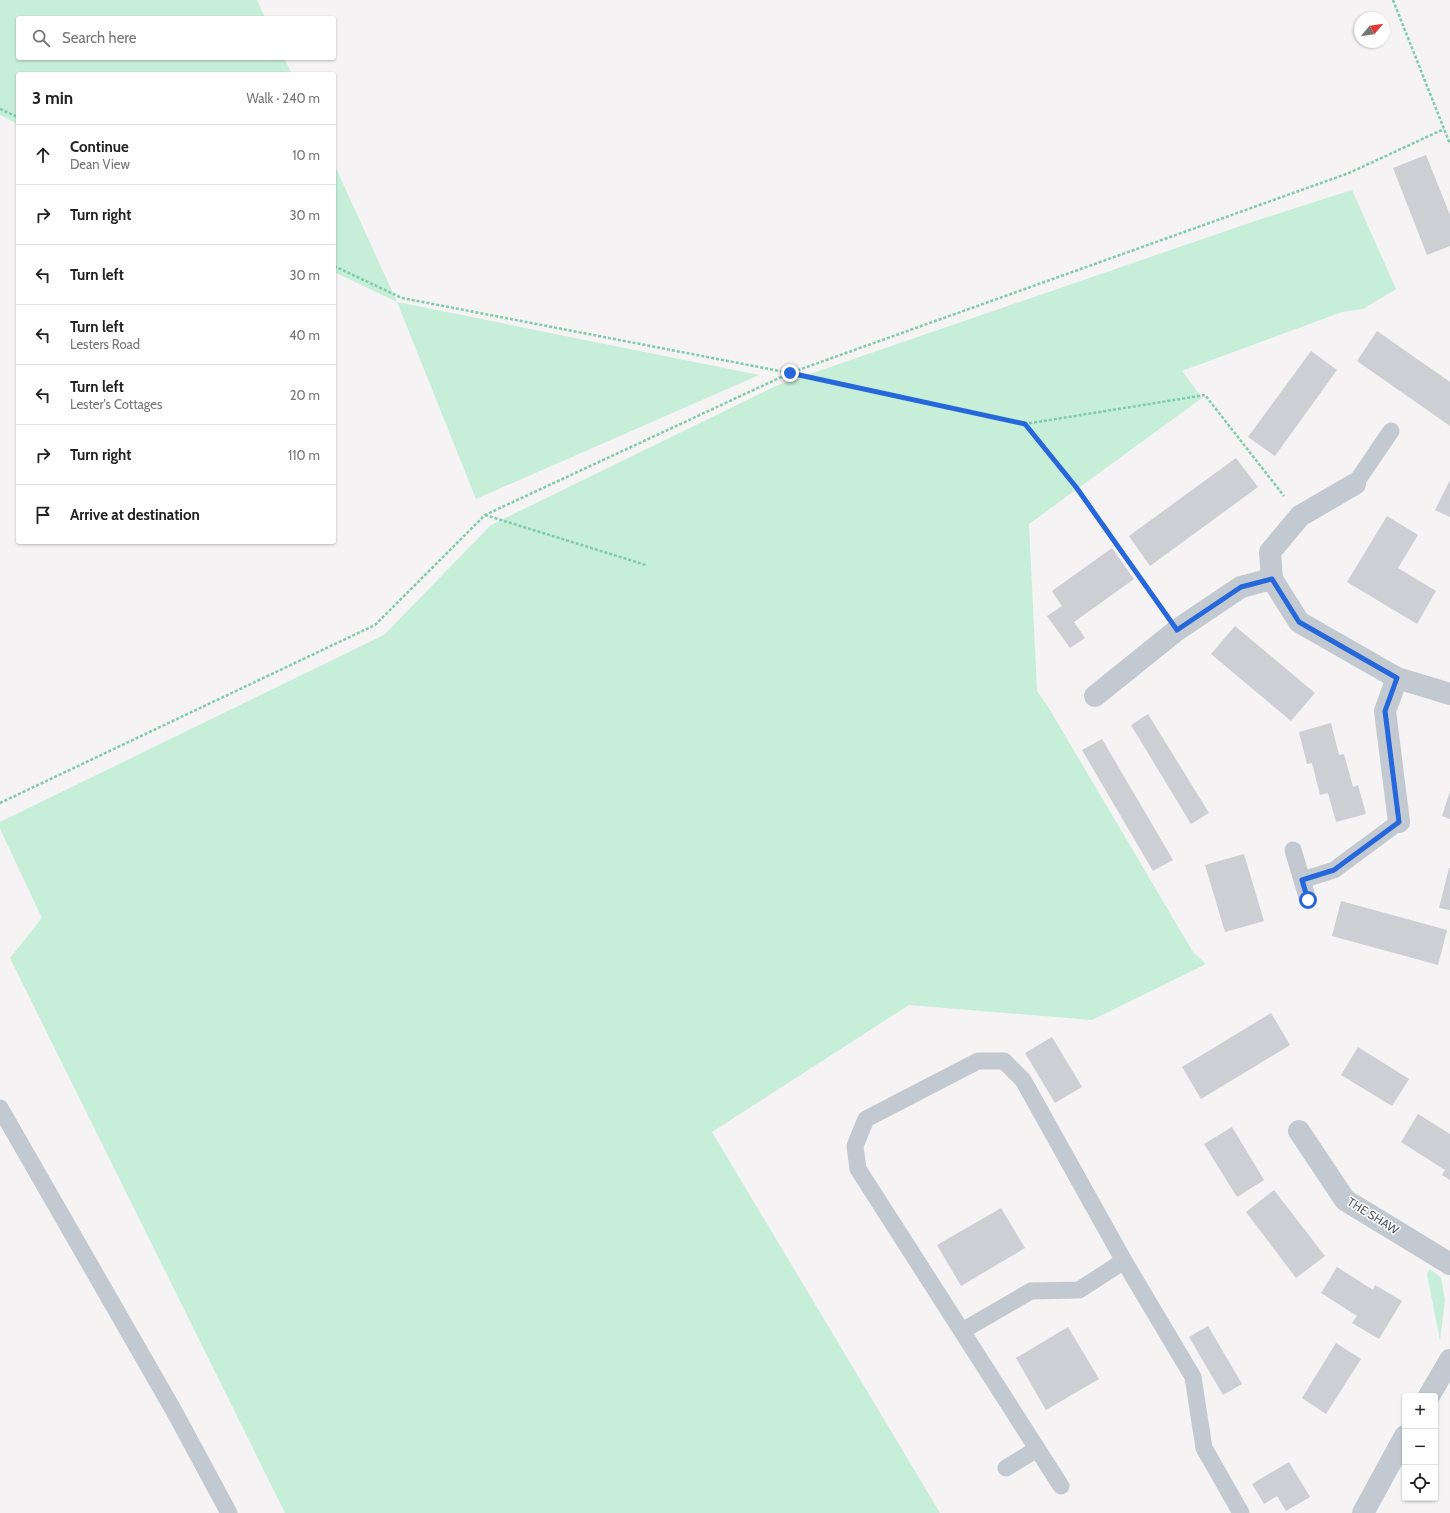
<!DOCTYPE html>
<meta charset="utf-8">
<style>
:root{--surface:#fff;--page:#f2f2f2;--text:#222;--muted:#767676;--line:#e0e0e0}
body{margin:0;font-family:Cabin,sans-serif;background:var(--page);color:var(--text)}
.controls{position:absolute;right:12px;bottom:12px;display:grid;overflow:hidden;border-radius:4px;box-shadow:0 1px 3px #0004}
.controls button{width:36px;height:36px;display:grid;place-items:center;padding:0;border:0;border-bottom:1px solid var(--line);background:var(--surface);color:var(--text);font:20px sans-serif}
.compass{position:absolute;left:1354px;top:12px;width:36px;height:36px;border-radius:50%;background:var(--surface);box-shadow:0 1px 3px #0004;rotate:61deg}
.stop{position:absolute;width:12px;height:12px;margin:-9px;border:3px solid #2667db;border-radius:50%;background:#fff}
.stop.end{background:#2667db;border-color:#fff;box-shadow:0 1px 4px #0008}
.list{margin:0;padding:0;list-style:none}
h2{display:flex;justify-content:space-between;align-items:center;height:52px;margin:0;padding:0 16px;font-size:17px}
h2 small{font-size:13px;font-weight:400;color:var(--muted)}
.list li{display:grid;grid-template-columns:26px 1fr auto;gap:12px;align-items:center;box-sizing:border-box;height:60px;padding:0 16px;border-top:1px solid var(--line)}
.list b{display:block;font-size:15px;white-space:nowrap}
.list p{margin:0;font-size:13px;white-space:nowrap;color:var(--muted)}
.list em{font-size:13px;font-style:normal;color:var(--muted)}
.icon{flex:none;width:22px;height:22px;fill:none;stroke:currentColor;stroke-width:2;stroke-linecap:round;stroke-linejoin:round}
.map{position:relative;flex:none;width:1450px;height:1513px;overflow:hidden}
.search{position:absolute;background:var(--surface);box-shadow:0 1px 3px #0004;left:16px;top:16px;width:320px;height:44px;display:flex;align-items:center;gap:10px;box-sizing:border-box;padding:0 14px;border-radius:4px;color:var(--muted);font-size:15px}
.panel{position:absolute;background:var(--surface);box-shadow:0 1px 3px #0004;left:16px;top:72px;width:320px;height:472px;border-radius:4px}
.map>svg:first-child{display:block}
.green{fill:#c6eed8}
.building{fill:#cdcfd5}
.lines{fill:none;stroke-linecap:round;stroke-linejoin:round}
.path{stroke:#7fcbab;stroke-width:2.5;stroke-dasharray:3 2;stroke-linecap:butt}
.lane{stroke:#c2c9d0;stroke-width:17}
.street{stroke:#c2c9d0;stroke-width:22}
.route{stroke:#2667db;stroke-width:5}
.labels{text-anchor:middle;stroke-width:3;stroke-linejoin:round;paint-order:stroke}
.street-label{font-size:12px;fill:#4b545f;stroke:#fff}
</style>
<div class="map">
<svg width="1450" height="1513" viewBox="0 0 1450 1513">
<rect width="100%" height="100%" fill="#f5f3f3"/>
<g class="green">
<polygon points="0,0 257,0 265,18 18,18 18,58 284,58 292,74 18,74 18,124 0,115"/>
<polygon points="334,164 397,302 759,375 476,499 397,302 334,272"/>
<polygon points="1352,190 1396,289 1363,309 1342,312 1182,371 1202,398 1029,524 1037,691 1047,705 1193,952 1206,964 1092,1020 909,1005 712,1132 940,1513 285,1513 10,958 42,918 0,829 0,822 384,635 491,525 778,385 1258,220"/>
<polygon points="1430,1269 1441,1278 1445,1300 1440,1340 1427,1274"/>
</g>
<g class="building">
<polygon points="1426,155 1450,215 1450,246 1427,255 1393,168"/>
<polygon points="1377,331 1450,382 1450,426 1357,361"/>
<polygon points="1311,351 1337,370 1275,456 1248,437"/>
<polygon points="1236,458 1258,487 1150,566 1129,536"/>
<polygon points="1450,480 1450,517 1435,510"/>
<polygon points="1387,516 1418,535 1398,568 1436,591 1417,624 1347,582"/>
<polygon points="1112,548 1134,579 1074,622 1085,638 1070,648 1047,616 1062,606 1052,591"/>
<polygon points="1235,626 1315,693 1291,721 1211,654"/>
<polygon points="1148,714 1209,813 1191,824 1131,725"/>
<polygon points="1331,723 1339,755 1344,754 1353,787 1358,785 1366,814 1336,822 1328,793 1320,795 1312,763 1307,764 1299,732"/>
<polygon points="1102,739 1173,860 1153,871 1082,750"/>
<polygon points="1450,791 1450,819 1442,816"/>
<polygon points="1244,854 1264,921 1225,932 1205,865"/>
<polygon points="1449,868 1450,868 1450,910 1439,908"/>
<polygon points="1341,901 1447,930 1438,965 1332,936"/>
<polygon points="1271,1013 1290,1045 1201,1099 1182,1067"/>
<polygon points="1052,1037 1082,1087 1055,1103 1025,1053"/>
<polygon points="1358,1047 1409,1079 1392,1106 1341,1075"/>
<polygon points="1418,1114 1450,1134 1450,1180 1442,1175 1445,1170 1401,1142"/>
<polygon points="1232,1127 1264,1180 1237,1197 1204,1144"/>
<polygon points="1274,1190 1325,1256 1296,1278 1246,1212"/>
<polygon points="1001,1208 1025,1248 961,1286 937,1245"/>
<polygon points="1337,1267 1373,1290 1375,1285 1402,1301 1379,1339 1352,1323 1357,1316 1321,1293"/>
<polygon points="1208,1326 1242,1384 1223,1395 1189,1337"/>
<polygon points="1068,1327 1099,1379 1046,1410 1016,1358"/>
<polygon points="1336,1343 1361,1359 1326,1414 1302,1398"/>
<polygon points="1289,1462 1310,1497 1286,1511 1277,1496 1264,1504 1252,1484"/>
</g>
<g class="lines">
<g class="path">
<polyline points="1393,0 1450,144"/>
<polyline points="0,109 18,117"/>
<polyline points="334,266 402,298 790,373 1025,424 1205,395 1284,496"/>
<polyline points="1026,425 1076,487 1162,609"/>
<polyline points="485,515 646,565"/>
<polyline points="0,803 375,625 485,515 790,373 1349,173 1444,129"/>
</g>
<g class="lane">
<polyline points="1355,484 1391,431"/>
<polyline points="1293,850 1308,900"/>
<polyline points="1302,880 1334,870 1399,822"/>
<polyline points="0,1108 174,1411 229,1513"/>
<polyline points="962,1331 1031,1291 1079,1290 1124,1261"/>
<polyline points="1006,1468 1037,1449"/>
<polyline points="1061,1486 858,1169 855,1146 866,1119 978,1061 1004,1061 1023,1080 1124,1261 1193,1377 1204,1448 1241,1513"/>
</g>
<g class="street">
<polyline points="1355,484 1300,516 1270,552 1272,579 1299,622 1397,678 1450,694"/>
<polyline points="1397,678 1385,711 1399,822"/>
<polyline points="1095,696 1177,630 1241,587 1272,579"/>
<polyline points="1299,1131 1345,1200 1450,1264"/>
<polyline points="1429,1396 1450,1360"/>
<polyline points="1363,1513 1405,1436"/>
</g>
</g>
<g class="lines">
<polyline class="route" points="790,373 1025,424 1076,487 1177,630 1241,587 1272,579 1299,622 1397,678 1385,711 1399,822 1334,870 1302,880 1308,900"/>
</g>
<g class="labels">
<g class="street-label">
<text transform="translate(1373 1216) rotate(32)" y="4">THE SHAW</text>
</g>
</g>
</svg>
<div class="controls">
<button>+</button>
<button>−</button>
<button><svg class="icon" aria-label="locate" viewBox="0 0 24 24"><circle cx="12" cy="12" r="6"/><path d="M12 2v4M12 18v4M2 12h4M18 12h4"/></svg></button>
</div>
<svg class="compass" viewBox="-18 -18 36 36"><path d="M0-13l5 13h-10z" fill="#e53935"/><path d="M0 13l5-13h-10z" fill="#767676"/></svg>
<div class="stop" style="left:1308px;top:900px"></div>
<div class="stop end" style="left:790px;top:373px"></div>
<div class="search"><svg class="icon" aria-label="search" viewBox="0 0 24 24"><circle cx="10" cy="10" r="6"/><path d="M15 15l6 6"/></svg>Search here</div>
<section class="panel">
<h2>3 min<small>Walk · 240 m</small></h2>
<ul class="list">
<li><svg class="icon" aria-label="ahead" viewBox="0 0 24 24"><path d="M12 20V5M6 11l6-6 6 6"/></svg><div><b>Continue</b><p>Dean View</p></div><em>10 m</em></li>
<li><svg class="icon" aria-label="right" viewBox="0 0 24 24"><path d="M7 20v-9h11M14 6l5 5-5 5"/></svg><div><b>Turn right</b></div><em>30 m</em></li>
<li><svg class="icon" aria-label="left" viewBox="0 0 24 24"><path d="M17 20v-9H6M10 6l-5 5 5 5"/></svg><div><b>Turn left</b></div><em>30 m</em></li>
<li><svg class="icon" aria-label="left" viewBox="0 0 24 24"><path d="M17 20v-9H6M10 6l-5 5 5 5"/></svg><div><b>Turn left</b><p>Lesters Road</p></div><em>40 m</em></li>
<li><svg class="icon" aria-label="left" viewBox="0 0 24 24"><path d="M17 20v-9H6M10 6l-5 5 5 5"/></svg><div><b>Turn left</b><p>Lester's Cottages</p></div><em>20 m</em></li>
<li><svg class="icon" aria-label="right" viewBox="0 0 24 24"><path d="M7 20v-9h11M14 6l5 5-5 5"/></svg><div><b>Turn right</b></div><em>110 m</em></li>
<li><svg class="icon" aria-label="arrive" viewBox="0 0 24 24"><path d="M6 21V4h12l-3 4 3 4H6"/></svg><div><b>Arrive at destination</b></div></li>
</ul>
</section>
</div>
